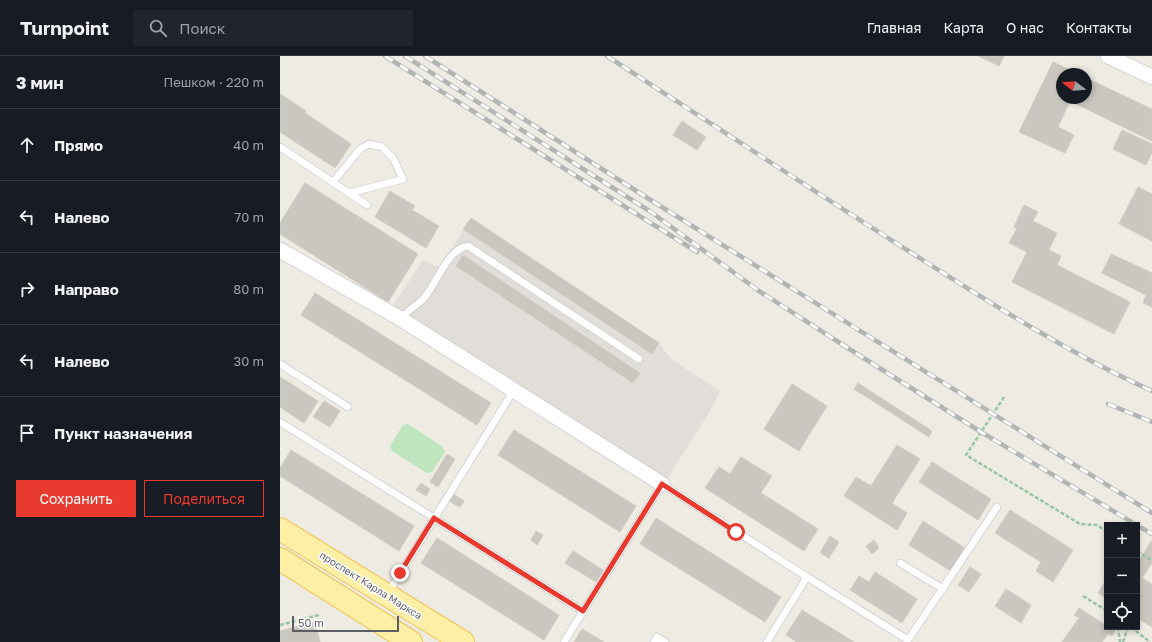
<!DOCTYPE html>
<html lang="ru">
<meta charset="utf-8">
<style>
:root{--surface:#171b24;--page:#20242c;--text:#f1f3f6;--muted:#9ea1a6;--line:#363941;--accent:#e83a2e}
body{margin:0;font-family:"Golos Text",sans-serif;background:var(--page);color:var(--text)}
.controls{position:absolute;right:12px;bottom:12px;display:grid;overflow:hidden;border-radius:0px;box-shadow:0 2px 6px #0003}
.controls button{width:36px;height:36px;display:grid;place-items:center;padding:0;border:0;border-bottom:1px solid var(--line);background:var(--surface);color:var(--text);font:20px sans-serif}
.compass{position:absolute;left:776px;top:12px;width:36px;height:36px;border-radius:50%;background:var(--surface);box-shadow:0 2px 6px #0003;rotate:287deg}
.scale{position:absolute;left:12px;bottom:10px;width:107px;box-sizing:border-box;padding-left:4px;border:2px solid #5b5e63;border-top:0;font-size:11px;line-height:14px;white-space:nowrap;color:#5b5e63;-webkit-text-stroke:3px #fff;paint-order:stroke}
.stop{position:absolute;width:12px;height:12px;margin:-9px;border:3px solid #e83a2e;border-radius:50%;background:#fff}
.stop.end{background:#e83a2e;border-color:#fff;box-shadow:0 1px 4px #0008}
.list{margin:0;padding:0;list-style:none}
h2{display:flex;justify-content:space-between;align-items:center;height:52px;margin:0;padding:0 16px;font-size:17px}
h2 small{font-size:13px;font-weight:400;color:var(--muted)}
.list li{display:grid;grid-template-columns:26px 1fr auto;gap:12px;align-items:center;box-sizing:border-box;height:72px;padding:0 16px;border-top:1px solid var(--line)}
.list b{display:block;font-size:15px;white-space:nowrap}
.list em{font-size:13px;font-style:normal;color:var(--muted)}
.actions{display:flex;gap:8px;padding:12px 16px}
.actions a{flex:1;padding:9px 0;border:1px solid var(--accent);border-radius:0px;text-align:center;font-size:14px;color:var(--accent)}
.actions .main{background:var(--accent);color:#fff}
.icon{flex:none;width:22px;height:22px;fill:none;stroke:currentColor;stroke-width:2;stroke-linecap:round;stroke-linejoin:round}
.map{position:relative;flex:none;width:872px;height:586px;overflow:hidden}
header{display:flex;align-items:center;gap:24px;box-sizing:border-box;height:56px;padding:0 20px;background:var(--surface);border-bottom:1px solid var(--line)}
header strong{font-size:19px}
nav{display:flex;gap:22px;margin-inline-start:auto;font-size:14px}
.search{width:280px;height:36px;background:var(--page);display:flex;align-items:center;gap:10px;box-sizing:border-box;padding:0 14px;border-radius:0px;color:var(--muted);font-size:15px}
main{display:flex}
aside{flex:1;background:var(--surface)}
.map>svg:first-child{display:block}
.industrial{fill:#e1deda}
.green{fill:#bfe5be}
.building{fill:#cac7c1;stroke:#d2ccc1}
.lines{fill:none;stroke-linecap:round;stroke-linejoin:round}
.service-casing{stroke:#b8babf;stroke-width:8}
.minor-casing{stroke:#b8babf;stroke-width:16}
.primary-casing{stroke:#f0c458;stroke-width:24}
.path{stroke:#98c6a4;stroke-width:2.5;stroke-dasharray:4 2;stroke-linecap:butt}
.service{stroke:#fff;stroke-width:7}
.minor{stroke:#fff;stroke-width:15}
.primary{stroke:#feefa6;stroke-width:22}
.rail-casing{stroke:#b3b4b4;stroke-width:4.5}
.rail{stroke:#fff;stroke-width:3;stroke-dasharray:9;stroke-linecap:butt}
.route{stroke:#e83a2e;stroke-width:5}
.labels{text-anchor:middle;stroke-width:3;stroke-linejoin:round;paint-order:stroke}
.street-label{font-size:10px;fill:#5b5e63;stroke:#fff}
</style>
<header>
<strong>Turnpoint</strong>
<div class="search"><svg class="icon" aria-label="search" viewBox="0 0 24 24"><circle cx="10" cy="10" r="6"/><path d="M15 15l6 6"/></svg>Поиск</div>
<nav><a>Главная</a><a>Карта</a><a>О нас</a><a>Контакты</a></nav>
</header>
<main>
<aside>
<h2>3 мин<small>Пешком · 220 m</small></h2>
<ul class="list">
<li><svg class="icon" aria-label="ahead" viewBox="0 0 24 24"><path d="M12 20V5M6 11l6-6 6 6"/></svg><div><b>Прямо</b></div><em>40 m</em></li>
<li><svg class="icon" aria-label="left" viewBox="0 0 24 24"><path d="M17 20v-9H6M10 6l-5 5 5 5"/></svg><div><b>Налево</b></div><em>70 m</em></li>
<li><svg class="icon" aria-label="right" viewBox="0 0 24 24"><path d="M7 20v-9h11M14 6l5 5-5 5"/></svg><div><b>Направо</b></div><em>80 m</em></li>
<li><svg class="icon" aria-label="left" viewBox="0 0 24 24"><path d="M17 20v-9H6M10 6l-5 5 5 5"/></svg><div><b>Налево</b></div><em>30 m</em></li>
<li><svg class="icon" aria-label="arrive" viewBox="0 0 24 24"><path d="M6 21V4h12l-3 4 3 4H6"/></svg><div><b>Пункт назначения</b></div></li>
</ul>
<div class="actions"><a class="main">Сохранить</a><a>Поделиться</a></div>
</aside>
<div class="map">
<svg width="872" height="586" viewBox="0 0 872 586">
<rect width="100%" height="100%" fill="#edebe2"/>
<polygon class="industrial" points="191,162 379,287 391,303 440,335 429,357 386,424 113,250 143,204 155,210 159,210 162,208"/>
<polygon class="green" points="128,368 163,391 165,396 152,416 147,417 112,395 110,390 123,369"/>
<g class="building">
<polygon points="698,0 724,0 719,10"/>
<polygon points="773,6 798,18 782,18 782,42 806,42 806,22 872,53 872,85 790,45 778,71 794,79 785,97 739,76"/>
<polygon points="0,38 26,55 25,57 71,88 55,112 0,76"/>
<polygon points="402,65 426,81 417,94 393,79"/>
<polygon points="842,74 872,88 872,97 866,109 833,93"/>
<polygon points="25,127 138,198 108,246 0,178 0,167"/>
<polygon points="858,131 872,138 872,185 839,168"/>
<polygon points="110,135 135,150 132,154 159,170 146,192 95,161"/>
<polygon points="744,149 758,156 753,165 777,177 769,194 781,200 777,209 850,246 834,278 732,226 747,196 729,187 737,172 734,171"/>
<polygon points="191,162 379,287 372,298 183,173"/>
<polygon points="831,198 872,217 872,251 863,247 866,239 822,217"/>
<polygon points="183,199 360,317 353,327 176,210"/>
<polygon points="35,237 211,347 197,369 21,259"/>
<polygon points="0,321 38,345 24,367 0,351"/>
<polygon points="578,327 652,375 649,381 574,333"/>
<polygon points="512,328 547,350 519,395 484,373"/>
<polygon points="44,345 60,355 50,371 33,361"/>
<polygon points="234,374 356,450 340,476 218,399"/>
<polygon points="617,389 640,403 612,447 627,457 617,474 564,440 576,421 591,430"/>
<polygon points="11,394 134,470 119,495 0,420 0,412"/>
<polygon points="167,398 175,403 158,431 150,426"/>
<polygon points="461,401 492,420 481,437 538,473 524,495 425,432 439,411 450,418"/>
<polygon points="652,406 711,443 698,464 639,426"/>
<polygon points="141,427 150,433 146,440 136,434"/>
<polygon points="173,438 184,445 180,451 169,445"/>
<polygon points="730,454 793,494 773,526 756,515 761,506 715,477"/>
<polygon points="376,462 501,541 485,566 360,488"/>
<polygon points="643,465 685,492 671,515 629,489"/>
<polygon points="256,475 263,479 257,489 251,484"/>
<polygon points="550,480 559,486 549,502 540,497"/>
<polygon points="157,482 279,559 264,584 141,507"/>
<polygon points="594,484 599,492 592,498 586,490"/>
<polygon points="872,484 872,507 862,522 857,519 857,508"/>
<polygon points="293,495 323,514 316,526 285,507"/>
<polygon points="690,511 701,518 689,536 678,529"/>
<polygon points="595,516 637,543 622,567 570,534 579,520 589,526"/>
<polygon points="857,519 872,528 872,571 857,562"/>
<polygon points="827,523 827,543 818,537"/>
<polygon points="726,533 751,549 741,567 715,550"/>
<polygon points="799,552 835,575 832,580 828,578 822,586 782,586 799,562 794,559"/>
<polygon points="522,554 574,586 517,586 506,579"/>
<polygon points="35,566 40,586 0,586 0,575"/>
<polygon points="302,573 324,586 294,586"/>
</g>
<g class="lines">
<defs>
<g id="service">
<polyline points="0,91 87,149"/>
<polyline points="53,126 80,93 89,88 102,91 113,102 123,123 70,137"/>
<path d="M 121,263 C 127,254 137,250 144,242 C 158,226 166,194 188,190 L 359,303"/>
<polyline points="0,308 68,351"/>
<polyline points="0,366 303,555"/>
<polyline points="620,507 663,533"/>
<polyline points="108,537 234,334"/>
<polyline points="284,586 382,428 527,521"/>
<polyline points="374,586 377,581 385,586"/>
<polyline points="487,586 527,521 628,584 717,451"/>
</g>
<g id="minor">
<polyline points="828,0 872,21"/>
<polyline points="0,194 121,263 382,428"/>
</g>
<g id="primary">
<polyline points="0,473 183,586"/>
<polyline points="0,503 131,586"/>
</g>
</defs>
<use href="#service" class="service-casing"/>
<use href="#minor" class="minor-casing"/>
<use href="#primary" class="primary-casing"/>
<g class="path">
<polyline points="724,341 686,399 800,468 817,469 827,476"/>
<polyline points="857,495 872,505"/>
<polyline points="803,540 827,555"/>
<polyline points="0,569 39,559"/>
<polyline points="838,571 840,586"/>
<polyline points="851,571 870,586"/>
<polyline points="843,586 848,571"/>
</g>
<use href="#service" class="service"/>
<use href="#minor" class="minor"/>
<use href="#primary" class="primary"/>
<defs>
<g id="rail">
<polyline points="105,0 417,196"/>
<polyline points="125,0 371,156 479,235 574,296 701,376 872,478"/>
<polyline points="145,0 369,143 872,457"/>
<path d="M 327,0 C 427,65 526,130 627,194 C 706,244 786,296 872,335"/>
<polyline points="828,348 872,366"/>
</g>
</defs>
<use href="#rail" class="rail-casing"/>
<use href="#rail" class="rail"/>
</g>
<g class="lines">
<polyline class="route" points="120,517 154,462 303,555 382,428 456,476"/>
</g>
<g class="labels">
<g class="street-label">
<text transform="translate(91 529) rotate(32)" y="4">проспект Карла Маркса</text>
</g>
</g>
</svg>
<div class="controls">
<button>+</button>
<button>−</button>
<button><svg class="icon" aria-label="locate" viewBox="0 0 24 24"><circle cx="12" cy="12" r="6"/><path d="M12 2v4M12 18v4M2 12h4M18 12h4"/></svg></button>
</div>
<svg class="compass" viewBox="-18 -18 36 36"><path d="M0-13l5 13h-10z" fill="#e53935"/><path d="M0 13l5-13h-10z" fill="#9ea1a6"/></svg>
<div class="scale">50 m</div>
<div class="stop" style="left:456px;top:476px"></div>
<div class="stop end" style="left:120px;top:517px"></div>
</div>
</main>
